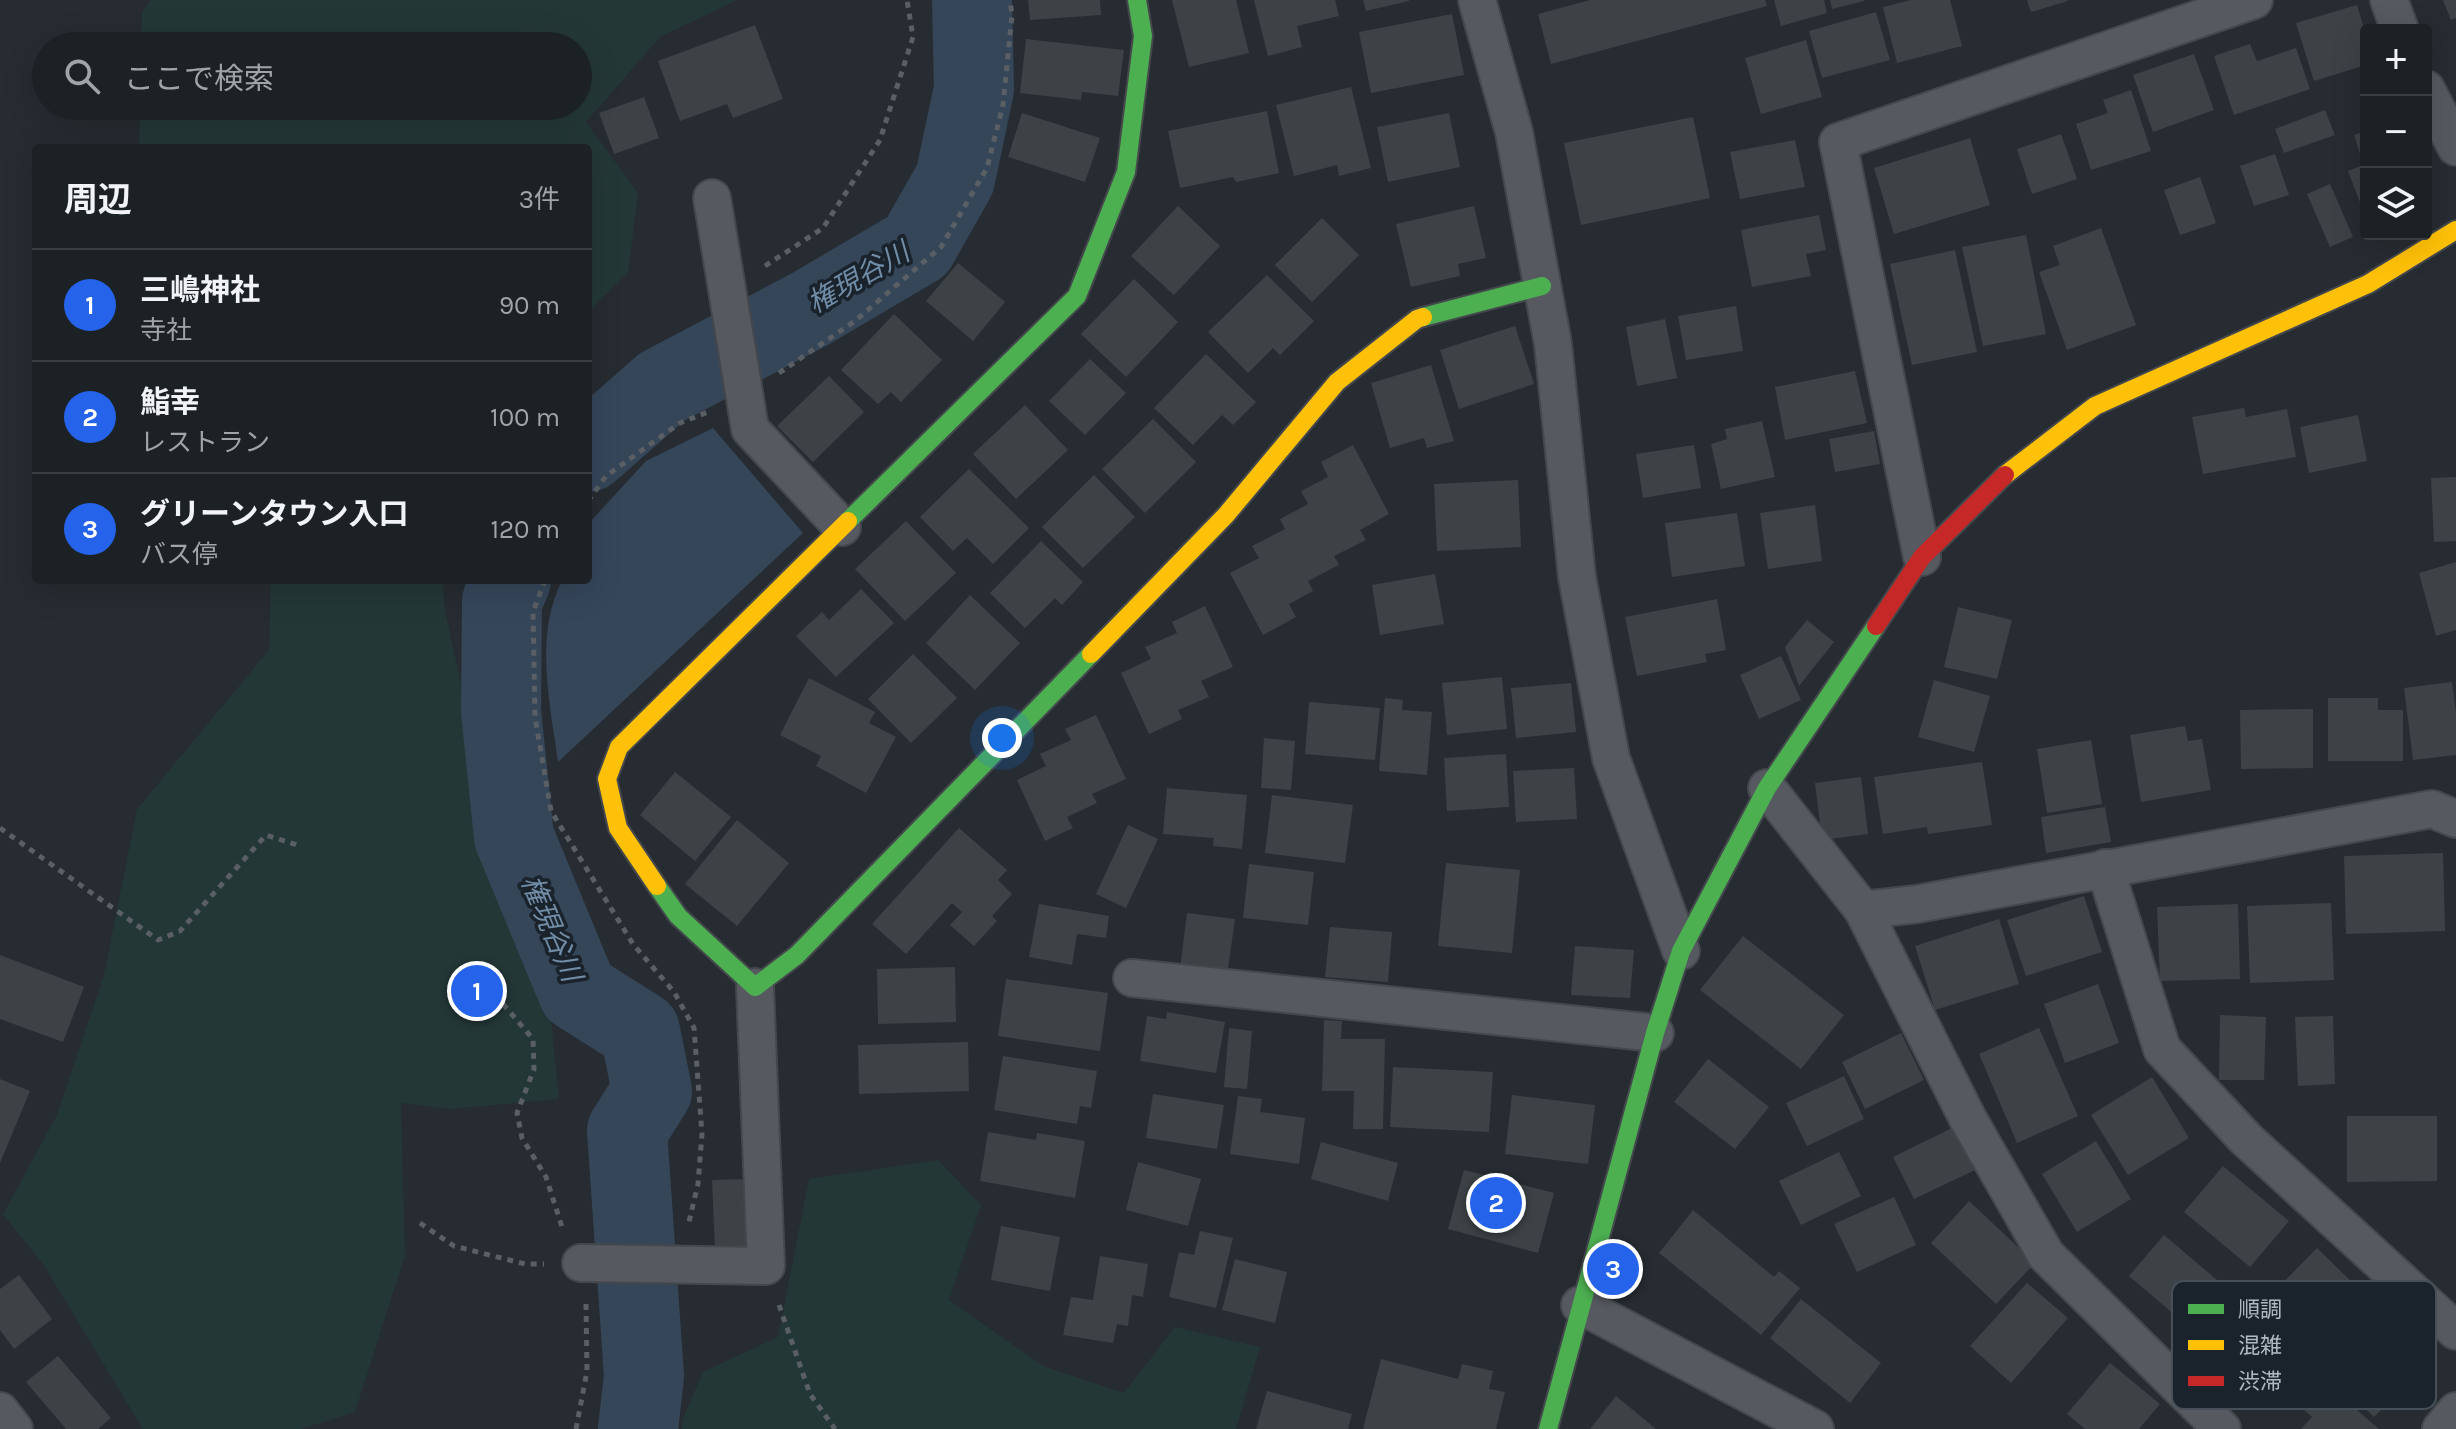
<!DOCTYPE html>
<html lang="ja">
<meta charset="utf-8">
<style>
:root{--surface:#1c2125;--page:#292e32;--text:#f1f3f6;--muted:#a0a3a7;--line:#3a3e42;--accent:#2563eb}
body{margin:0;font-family:Karla,"Noto Sans JP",sans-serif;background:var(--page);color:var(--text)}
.controls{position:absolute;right:24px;top:24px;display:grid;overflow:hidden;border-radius:8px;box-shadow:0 8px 32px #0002}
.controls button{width:72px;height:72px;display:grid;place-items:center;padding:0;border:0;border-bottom:2px solid var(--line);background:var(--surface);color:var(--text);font:40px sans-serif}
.you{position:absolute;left:1002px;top:738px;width:28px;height:28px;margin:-20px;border:6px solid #fff;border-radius:50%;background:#1a73e8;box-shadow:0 0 0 12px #1a73e833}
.badge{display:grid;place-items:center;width:52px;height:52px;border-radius:50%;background:var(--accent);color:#fff;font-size:26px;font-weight:700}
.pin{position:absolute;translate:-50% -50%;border:4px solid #fff;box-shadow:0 2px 8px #0006}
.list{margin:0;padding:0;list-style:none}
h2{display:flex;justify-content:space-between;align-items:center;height:104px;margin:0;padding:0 32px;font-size:34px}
h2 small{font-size:26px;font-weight:400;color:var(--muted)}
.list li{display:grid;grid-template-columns:52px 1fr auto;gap:24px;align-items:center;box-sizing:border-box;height:112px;padding:0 32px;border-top:2px solid var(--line)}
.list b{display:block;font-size:30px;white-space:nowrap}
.list p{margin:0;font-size:26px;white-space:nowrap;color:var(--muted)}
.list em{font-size:26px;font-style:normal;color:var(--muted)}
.icon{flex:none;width:44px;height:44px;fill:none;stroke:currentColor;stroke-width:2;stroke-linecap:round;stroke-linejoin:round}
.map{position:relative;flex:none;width:2456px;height:1429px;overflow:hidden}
.search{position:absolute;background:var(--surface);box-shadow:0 8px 32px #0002;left:32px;top:32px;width:560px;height:88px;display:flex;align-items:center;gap:20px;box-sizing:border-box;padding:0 28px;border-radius:44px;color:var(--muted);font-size:30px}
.panel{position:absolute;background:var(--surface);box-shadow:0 8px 32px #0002;left:32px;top:144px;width:560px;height:440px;border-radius:8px}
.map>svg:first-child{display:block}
.green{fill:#243737}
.water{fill:#354659}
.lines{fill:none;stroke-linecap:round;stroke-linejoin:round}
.river{stroke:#354659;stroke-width:80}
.building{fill:#3d4246}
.street-casing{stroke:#44484c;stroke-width:40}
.fast-casing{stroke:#44484c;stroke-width:22}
.slow-casing{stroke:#44484c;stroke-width:22}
.jam-casing{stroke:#44484c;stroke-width:22}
.path{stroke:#595f64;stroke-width:5;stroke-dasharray:6 6;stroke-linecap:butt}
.street{stroke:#565a60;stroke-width:36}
.fast{stroke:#4caf50;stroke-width:18}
.slow{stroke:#ffc107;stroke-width:18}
.jam{stroke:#c62828;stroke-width:18}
.labels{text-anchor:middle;stroke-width:7;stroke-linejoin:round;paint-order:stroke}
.water-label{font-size:28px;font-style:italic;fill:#708ca6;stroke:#1a232b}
.key{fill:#1a232b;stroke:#475059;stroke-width:2}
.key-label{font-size:22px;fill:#afb9c4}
</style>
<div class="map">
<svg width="2456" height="1429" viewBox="0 0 2456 1429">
<rect width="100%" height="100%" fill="#262c31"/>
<g class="green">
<polygon points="151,0 737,0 660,37 586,122 638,193 628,272 588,312 588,148 141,148 139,146 140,106 578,106 578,46 141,46 142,12"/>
<polygon points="271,580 443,580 444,605 503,880 549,1000 559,1099 450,1109 401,1103 405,1255 355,1412 301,1429 143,1429 43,1264 3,1214 57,1115 104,975 137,809 269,650"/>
<polygon points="938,1160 981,1205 949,1300 1043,1366 1124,1393 1175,1327 1260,1347 1236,1429 682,1429 682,1420 703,1372 778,1337 809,1179"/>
</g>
<path class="water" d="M 713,428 L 803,533 L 558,762 C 550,702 534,637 562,580 L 588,580 L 589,523 L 646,461 Z"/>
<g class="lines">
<g class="river">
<polyline points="588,452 662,387 810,309 917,246 955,179 974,89 972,0"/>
<polyline points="511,580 502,601 501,711 514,837 578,992 640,1031 652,1091 627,1131 644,1376 638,1429"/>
</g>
</g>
<g class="building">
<polygon points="1028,0 1100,0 1101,15 1030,20"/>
<polygon points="1172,0 1236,0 1249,53 1189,67"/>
<polygon points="1254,0 1335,0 1339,16 1297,26 1302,47 1268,56"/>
<polygon points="1363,0 1409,0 1409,1 1366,11"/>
<polygon points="1590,0 1765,0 1767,6 1551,64 1538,14"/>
<polygon points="1774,0 1824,0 1827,13 1781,26"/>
<polygon points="1830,0 1864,0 1864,1 1832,9"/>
<polygon points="1911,0 1950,0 1962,46 1897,63 1883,7"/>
<polygon points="2027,0 2068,0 2068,1 2031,12"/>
<polygon points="2443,0 2456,0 2456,18 2451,20"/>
<polygon points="2357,5 2366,35 2366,65 2314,81 2296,23"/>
<polygon points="1876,12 1890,60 1822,78 1809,31"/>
<polygon points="1452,14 1464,75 1371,93 1359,32"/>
<polygon points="755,25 783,99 733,118 727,104 680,121 658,61"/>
<polygon points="1026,39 1124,50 1118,96 1082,92 1081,100 1020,93"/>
<polygon points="1806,40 1822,97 1761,114 1745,58"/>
<polygon points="2250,44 2257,61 2296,48 2310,89 2234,115 2214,56"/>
<polygon points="2194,54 2214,110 2153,132 2133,75"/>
<polygon points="1351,87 1371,168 1339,176 1337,165 1294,176 1276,105"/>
<polygon points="2131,90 2151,151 2091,170 2076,124 2108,113 2103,100"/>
<polygon points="644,97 659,138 614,154 599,113"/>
<polygon points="2325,110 2335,135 2284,153 2275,129"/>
<polygon points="1267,111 1279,173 1236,182 1233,177 1180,188 1168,131"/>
<polygon points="1022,113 1100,138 1085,182 1008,157"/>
<polygon points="1449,113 1460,167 1388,182 1377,127"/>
<polygon points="1693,117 1710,198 1581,225 1564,143"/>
<polygon points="2366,131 2366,158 2362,160 2354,135"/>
<polygon points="2061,134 2077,179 2032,194 2017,149"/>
<polygon points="1970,138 1990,205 1894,234 1874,168"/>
<polygon points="1795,140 1805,187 1740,199 1730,152"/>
<polygon points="2275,154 2289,195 2254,206 2240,166"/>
<polygon points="2366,164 2366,218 2348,171"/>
<polygon points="2200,177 2216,223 2180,235 2164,190"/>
<polygon points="2330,184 2353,237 2330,247 2307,194"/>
<polygon points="1178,206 1220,246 1174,295 1131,256"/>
<polygon points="1474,206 1486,258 1458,264 1460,276 1411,287 1396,224"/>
<polygon points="1819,215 1826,250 1806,254 1811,276 1752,287 1741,230"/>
<polygon points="1322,218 1359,255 1312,302 1275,265"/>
<polygon points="2101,228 2136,325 2067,350 2039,272 2060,265 2053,246"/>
<polygon points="2026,235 2046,334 1983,346 1962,247"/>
<polygon points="1955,250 1977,352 1912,365 1890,264"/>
<polygon points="958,263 1005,302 973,341 926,301"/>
<polygon points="1267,275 1314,321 1280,355 1273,348 1248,373 1208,332"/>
<polygon points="1134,279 1178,322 1126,377 1081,334"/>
<polygon points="1736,306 1743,351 1686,360 1678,316"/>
<polygon points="894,314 942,360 901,402 891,392 878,404 841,370"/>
<polygon points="1665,319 1677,378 1637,386 1626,327"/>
<polygon points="1515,326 1534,384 1459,409 1440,350"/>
<polygon points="1206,354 1256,402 1233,425 1222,415 1193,445 1154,408"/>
<polygon points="1090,359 1126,393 1085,435 1049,401"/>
<polygon points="1431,365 1454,441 1427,448 1424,438 1390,448 1371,383"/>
<polygon points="1855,371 1867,423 1785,440 1775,387"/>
<polygon points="829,376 864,412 813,462 777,426"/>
<polygon points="1025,405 1068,450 1016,499 973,454"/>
<polygon points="2244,408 2246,417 2287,409 2296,457 2203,474 2192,417"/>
<polygon points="2358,415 2367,461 2309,473 2300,427"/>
<polygon points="1153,419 1196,462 1145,513 1102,469"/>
<polygon points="1762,421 1775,477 1721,489 1711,444 1727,439 1725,429"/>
<polygon points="1874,431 1880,464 1835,472 1829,439"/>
<polygon points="1353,445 1389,514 1360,530 1366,540 1334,556 1339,565 1308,581 1313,591 1289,604 1296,617 1263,635 1230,573 1259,558 1252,546 1285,529 1280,519 1308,504 1301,491 1328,477 1321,462"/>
<polygon points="1694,445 1701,488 1643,498 1636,454"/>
<polygon points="969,469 1029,528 993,564 967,538 953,551 920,517"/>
<polygon points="1094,475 1135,517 1083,568 1042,527"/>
<polygon points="2456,477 2456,541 2434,542 2431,478"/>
<polygon points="1518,480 1521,547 1437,551 1434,484"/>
<polygon points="1815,505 1822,561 1768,569 1760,513"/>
<polygon points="1737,513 1745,566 1672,577 1665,523"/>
<polygon points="906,521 956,573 905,621 855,569"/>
<polygon points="1041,541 1083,582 1062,605 1055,598 1025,628 990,593"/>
<polygon points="2456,562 2456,630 2436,636 2419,573"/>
<polygon points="1435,574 1444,624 1380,635 1372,585"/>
<polygon points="861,589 894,623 836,677 796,636 822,612 829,620"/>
<polygon points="970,595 1020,643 975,690 926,643"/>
<polygon points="1717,599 1726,650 1705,654 1707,662 1637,676 1625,617"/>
<polygon points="1205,606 1233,667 1201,681 1209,697 1178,710 1182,719 1149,734 1121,673 1151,659 1145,647 1177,633 1172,622"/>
<polygon points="1958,607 2012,620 1997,679 1944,667"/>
<polygon points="1807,620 1834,642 1799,686 1785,647"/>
<polygon points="913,654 957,698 911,743 868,699"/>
<polygon points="1781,656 1801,700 1759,719 1740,675"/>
<polygon points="1502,677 1507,729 1447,735 1442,683"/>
<polygon points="809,678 875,712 869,723 896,737 866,793 816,766 821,756 780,735"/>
<polygon points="1934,680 1990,696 1974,752 1918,737"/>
<polygon points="2452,682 2456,713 2456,755 2413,760 2404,688"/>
<polygon points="1571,683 1576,732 1516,738 1511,688"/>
<polygon points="1385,698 1403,700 1402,710 1432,712 1427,775 1379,771"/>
<polygon points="2328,698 2378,698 2378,710 2403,710 2403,761 2328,761"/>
<polygon points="1309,702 1380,708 1375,760 1305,754"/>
<polygon points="2313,709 2313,768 2241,769 2240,710"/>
<polygon points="1096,715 1126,779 1092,794 1097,803 1067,817 1073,828 1045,841 1017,780 1046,766 1040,754 1071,740 1065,729"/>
<polygon points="2185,726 2188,741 2202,739 2211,790 2141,802 2130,735"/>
<polygon points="1264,738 1295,741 1291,790 1261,788"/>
<polygon points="2091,740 2102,804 2047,813 2037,749"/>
<polygon points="1506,754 1509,807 1447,811 1444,758"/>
<polygon points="1982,762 1992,825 1928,834 1927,827 1883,834 1874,777"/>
<polygon points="1574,768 1577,819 1516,822 1513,771"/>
<polygon points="675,772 731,817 695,861 640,815"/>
<polygon points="1861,777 1868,834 1822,840 1815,783"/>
<polygon points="1167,788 1247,795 1242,849 1213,846 1214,838 1163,834"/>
<polygon points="1272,795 1353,805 1345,863 1265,853"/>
<polygon points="2105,807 2111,842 2046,853 2041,817"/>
<polygon points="737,820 789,863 737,926 685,884"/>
<polygon points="1128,825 1158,839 1126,908 1096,894"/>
<polygon points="959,828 1007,870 998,880 1012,894 992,916 997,921 974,946 950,925 962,912 952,903 906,954 872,924"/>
<polygon points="2443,853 2445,931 2346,934 2344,856"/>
<polygon points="1446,863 1520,870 1512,953 1438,946"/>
<polygon points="1249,864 1314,872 1308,925 1243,918"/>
<polygon points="2084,896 2102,952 2026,976 2007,920"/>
<polygon points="2331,903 2334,980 2250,983 2247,906"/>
<polygon points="1039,904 1109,916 1106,938 1077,934 1072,965 1029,957"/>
<polygon points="2238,904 2240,979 2160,981 2157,907"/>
<polygon points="1187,913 1235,919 1227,976 1180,969"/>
<polygon points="1999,919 2019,984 1935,1010 1915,946"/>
<polygon points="1330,927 1392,932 1388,982 1325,977"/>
<polygon points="1743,936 1844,1015 1801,1069 1700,990"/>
<polygon points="1575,946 1634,950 1630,998 1571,995"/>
<polygon points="0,955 84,987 63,1042 0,1019"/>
<polygon points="479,965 493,980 467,1005 453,990"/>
<polygon points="955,967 956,1022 878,1024 877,969"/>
<polygon points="1006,979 1108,993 1100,1051 998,1036"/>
<polygon points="2098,984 2119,1043 2065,1063 2044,1004"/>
<polygon points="1167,1012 1225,1022 1216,1073 1140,1061 1147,1016 1166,1019"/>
<polygon points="2220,1015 2266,1017 2264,1080 2219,1080"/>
<polygon points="2333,1016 2335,1084 2298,1086 2295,1017"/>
<polygon points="1324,1020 1342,1021 1341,1039 1385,1039 1383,1129 1353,1129 1354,1091 1322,1091"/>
<polygon points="1229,1028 1252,1031 1247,1089 1224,1087"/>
<polygon points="2039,1028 2078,1116 2017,1143 1979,1054"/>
<polygon points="1901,1033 1924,1080 1865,1109 1842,1062"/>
<polygon points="968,1042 969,1091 859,1094 858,1045"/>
<polygon points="1003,1056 1097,1071 1091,1108 1080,1106 1077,1124 994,1110"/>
<polygon points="1708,1059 1769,1107 1735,1149 1674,1102"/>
<polygon points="1393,1067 1493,1072 1489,1132 1390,1127"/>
<polygon points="1844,1076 1864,1119 1807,1146 1786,1103"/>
<polygon points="2152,1077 2189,1138 2128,1175 2091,1115"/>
<polygon points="0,1079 30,1091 0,1163"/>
<polygon points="1153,1094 1224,1105 1217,1149 1146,1138"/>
<polygon points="1512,1095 1595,1105 1588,1164 1505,1154"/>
<polygon points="1238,1096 1262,1099 1260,1112 1305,1118 1299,1164 1230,1154"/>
<polygon points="2347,1116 2437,1116 2437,1181 2347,1182"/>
<polygon points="1954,1127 1975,1170 1914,1199 1893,1157"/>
<polygon points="988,1132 1036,1140 1037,1133 1085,1141 1075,1198 980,1181"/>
<polygon points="2096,1141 2131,1199 2077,1232 2042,1174"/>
<polygon points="1321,1142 1398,1163 1388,1201 1311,1179"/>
<polygon points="1839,1152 1861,1196 1801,1225 1779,1181"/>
<polygon points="1138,1162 1201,1179 1188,1226 1126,1210"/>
<polygon points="2223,1166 2289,1221 2250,1267 2184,1212"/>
<polygon points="1464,1170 1554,1193 1538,1253 1448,1229"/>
<polygon points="747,1179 750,1247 715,1249 712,1180"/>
<polygon points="1894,1197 1916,1245 1857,1272 1834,1224"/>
<polygon points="1969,1201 2035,1263 1996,1304 1931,1243"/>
<polygon points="1693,1210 1774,1277 1779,1271 1800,1288 1761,1335 1659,1253"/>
<polygon points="1001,1226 1060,1237 1050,1291 991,1280"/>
<polygon points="1200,1231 1233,1238 1216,1308 1169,1297 1179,1252 1194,1255"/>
<polygon points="2164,1235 2217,1280 2182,1321 2129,1276"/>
<polygon points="2317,1248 2357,1287 2300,1345 2260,1306"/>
<polygon points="1100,1256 1148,1264 1143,1297 1132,1295 1128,1326 1117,1324 1113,1343 1063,1335 1071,1297 1093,1300"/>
<polygon points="1235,1259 1287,1272 1275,1323 1222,1310"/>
<polygon points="19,1275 52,1319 14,1349 0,1330 0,1289"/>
<polygon points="2027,1283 2068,1318 2011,1383 1970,1346"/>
<polygon points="1801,1299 1881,1363 1850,1403 1770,1338"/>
<polygon points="2387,1329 2425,1368 2374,1417 2336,1379"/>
<polygon points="58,1356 111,1418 98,1429 66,1429 26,1382"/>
<polygon points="1381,1359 1458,1379 1462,1364 1493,1371 1489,1389 1505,1392 1496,1429 1363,1429"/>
<polygon points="2110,1363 2160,1404 2139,1429 2085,1429 2067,1414"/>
<polygon points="2322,1380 2379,1429 2301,1429 2312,1417 2300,1406"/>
<polygon points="1267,1391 1352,1414 1348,1429 1256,1429"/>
<polygon points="1616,1396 1656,1429 1590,1429"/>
</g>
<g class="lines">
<defs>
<g id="street">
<polyline points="1477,0 1514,132 1553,344 1577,577 1611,758 1681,951"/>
<polyline points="2389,0 2400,30"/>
<polyline points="2426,89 2456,147"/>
<polyline points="712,198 750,429 842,527"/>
<polyline points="1922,557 1838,142 2254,0"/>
<polyline points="1767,788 1863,910 1968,1119 2046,1255 2222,1429"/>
<polyline points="2105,868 2162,1049 2246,1139 2456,1331"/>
<polyline points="1863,910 1917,904 2432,809 2456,819"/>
<polyline points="1132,978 1655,1033"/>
<polyline points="581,1263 766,1266 755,987"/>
<polyline points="1580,1305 1815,1429"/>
<polyline points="0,1411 14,1429"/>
<polyline points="2441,1429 2456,1411"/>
</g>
<g id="fast">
<polyline points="1423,317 1542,286"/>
<polyline points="848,521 1077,296 1126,172 1143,36 1137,0"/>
<polyline points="657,886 678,916 755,987 797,955 1091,654"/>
<polyline points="1548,1429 1655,1033 1681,951 1767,788 1876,626"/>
</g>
<g id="slow">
<polyline points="2005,475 2095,406 2368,284 2456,230"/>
<polyline points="1091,654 1226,515 1337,382 1417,319 1423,317"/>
<polyline points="657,886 618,828 607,779 619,747 848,521"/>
</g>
<polyline id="jam" points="1876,626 1922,557 2005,475"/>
</defs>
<use href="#street" class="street-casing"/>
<use href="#fast" class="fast-casing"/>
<use href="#slow" class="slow-casing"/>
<use href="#jam" class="jam-casing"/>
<g class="path">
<polyline points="765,266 823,228 880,140 913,37 907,0"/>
<polyline points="779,373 855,321 941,247 987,168 1003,105 1012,15 1010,0"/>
<polyline points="588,501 606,476 680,423 708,412"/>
<polyline points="545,580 533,612 535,717 551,811 633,944 674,992 694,1028 702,1134 698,1184 688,1226"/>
<polyline points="0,828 158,940 180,931 266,835 297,845"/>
<polyline points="503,1004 533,1039 534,1069 517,1113 522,1138 546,1177 563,1230"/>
<polyline points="420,1223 454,1246 525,1264 544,1264"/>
<polyline points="779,1305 810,1394 835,1429"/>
<polyline points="576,1429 587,1371 586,1303"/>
</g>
<use href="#street" class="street"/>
<use href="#fast" class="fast"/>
<use href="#slow" class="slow"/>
<use href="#jam" class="jam"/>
</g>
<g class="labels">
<g class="water-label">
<text transform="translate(858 277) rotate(-30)" y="10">権現谷川</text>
<text transform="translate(552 928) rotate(67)" y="10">権現谷川</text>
</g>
</g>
<rect x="2172" y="1281" width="264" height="128" rx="12" class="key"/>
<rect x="2188" y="1304" width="36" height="10" fill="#4caf50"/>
<rect x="2188" y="1340" width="36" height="10" fill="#ffc107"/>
<rect x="2188" y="1376" width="36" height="10" fill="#c62828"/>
<g class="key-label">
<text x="2238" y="1317">順調</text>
<text x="2238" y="1353">混雑</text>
<text x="2238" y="1389">渋滞</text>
</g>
</svg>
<div class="controls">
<button>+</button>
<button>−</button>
<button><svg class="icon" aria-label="layers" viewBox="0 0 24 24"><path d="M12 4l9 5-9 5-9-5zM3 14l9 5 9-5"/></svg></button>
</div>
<div class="you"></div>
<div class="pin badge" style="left:477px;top:991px">1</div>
<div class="pin badge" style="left:1496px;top:1203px">2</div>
<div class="pin badge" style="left:1613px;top:1269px">3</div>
<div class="search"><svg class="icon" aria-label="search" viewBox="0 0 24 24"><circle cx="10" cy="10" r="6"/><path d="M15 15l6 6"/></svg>ここで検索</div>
<section class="panel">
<h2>周辺<small>3件</small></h2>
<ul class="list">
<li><span class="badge">1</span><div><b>三嶋神社</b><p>寺社</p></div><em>90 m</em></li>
<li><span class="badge">2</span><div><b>鮨幸</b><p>レストラン</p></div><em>100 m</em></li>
<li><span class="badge">3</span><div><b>グリーンタウン入口</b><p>バス停</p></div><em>120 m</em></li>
</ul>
</section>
</div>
